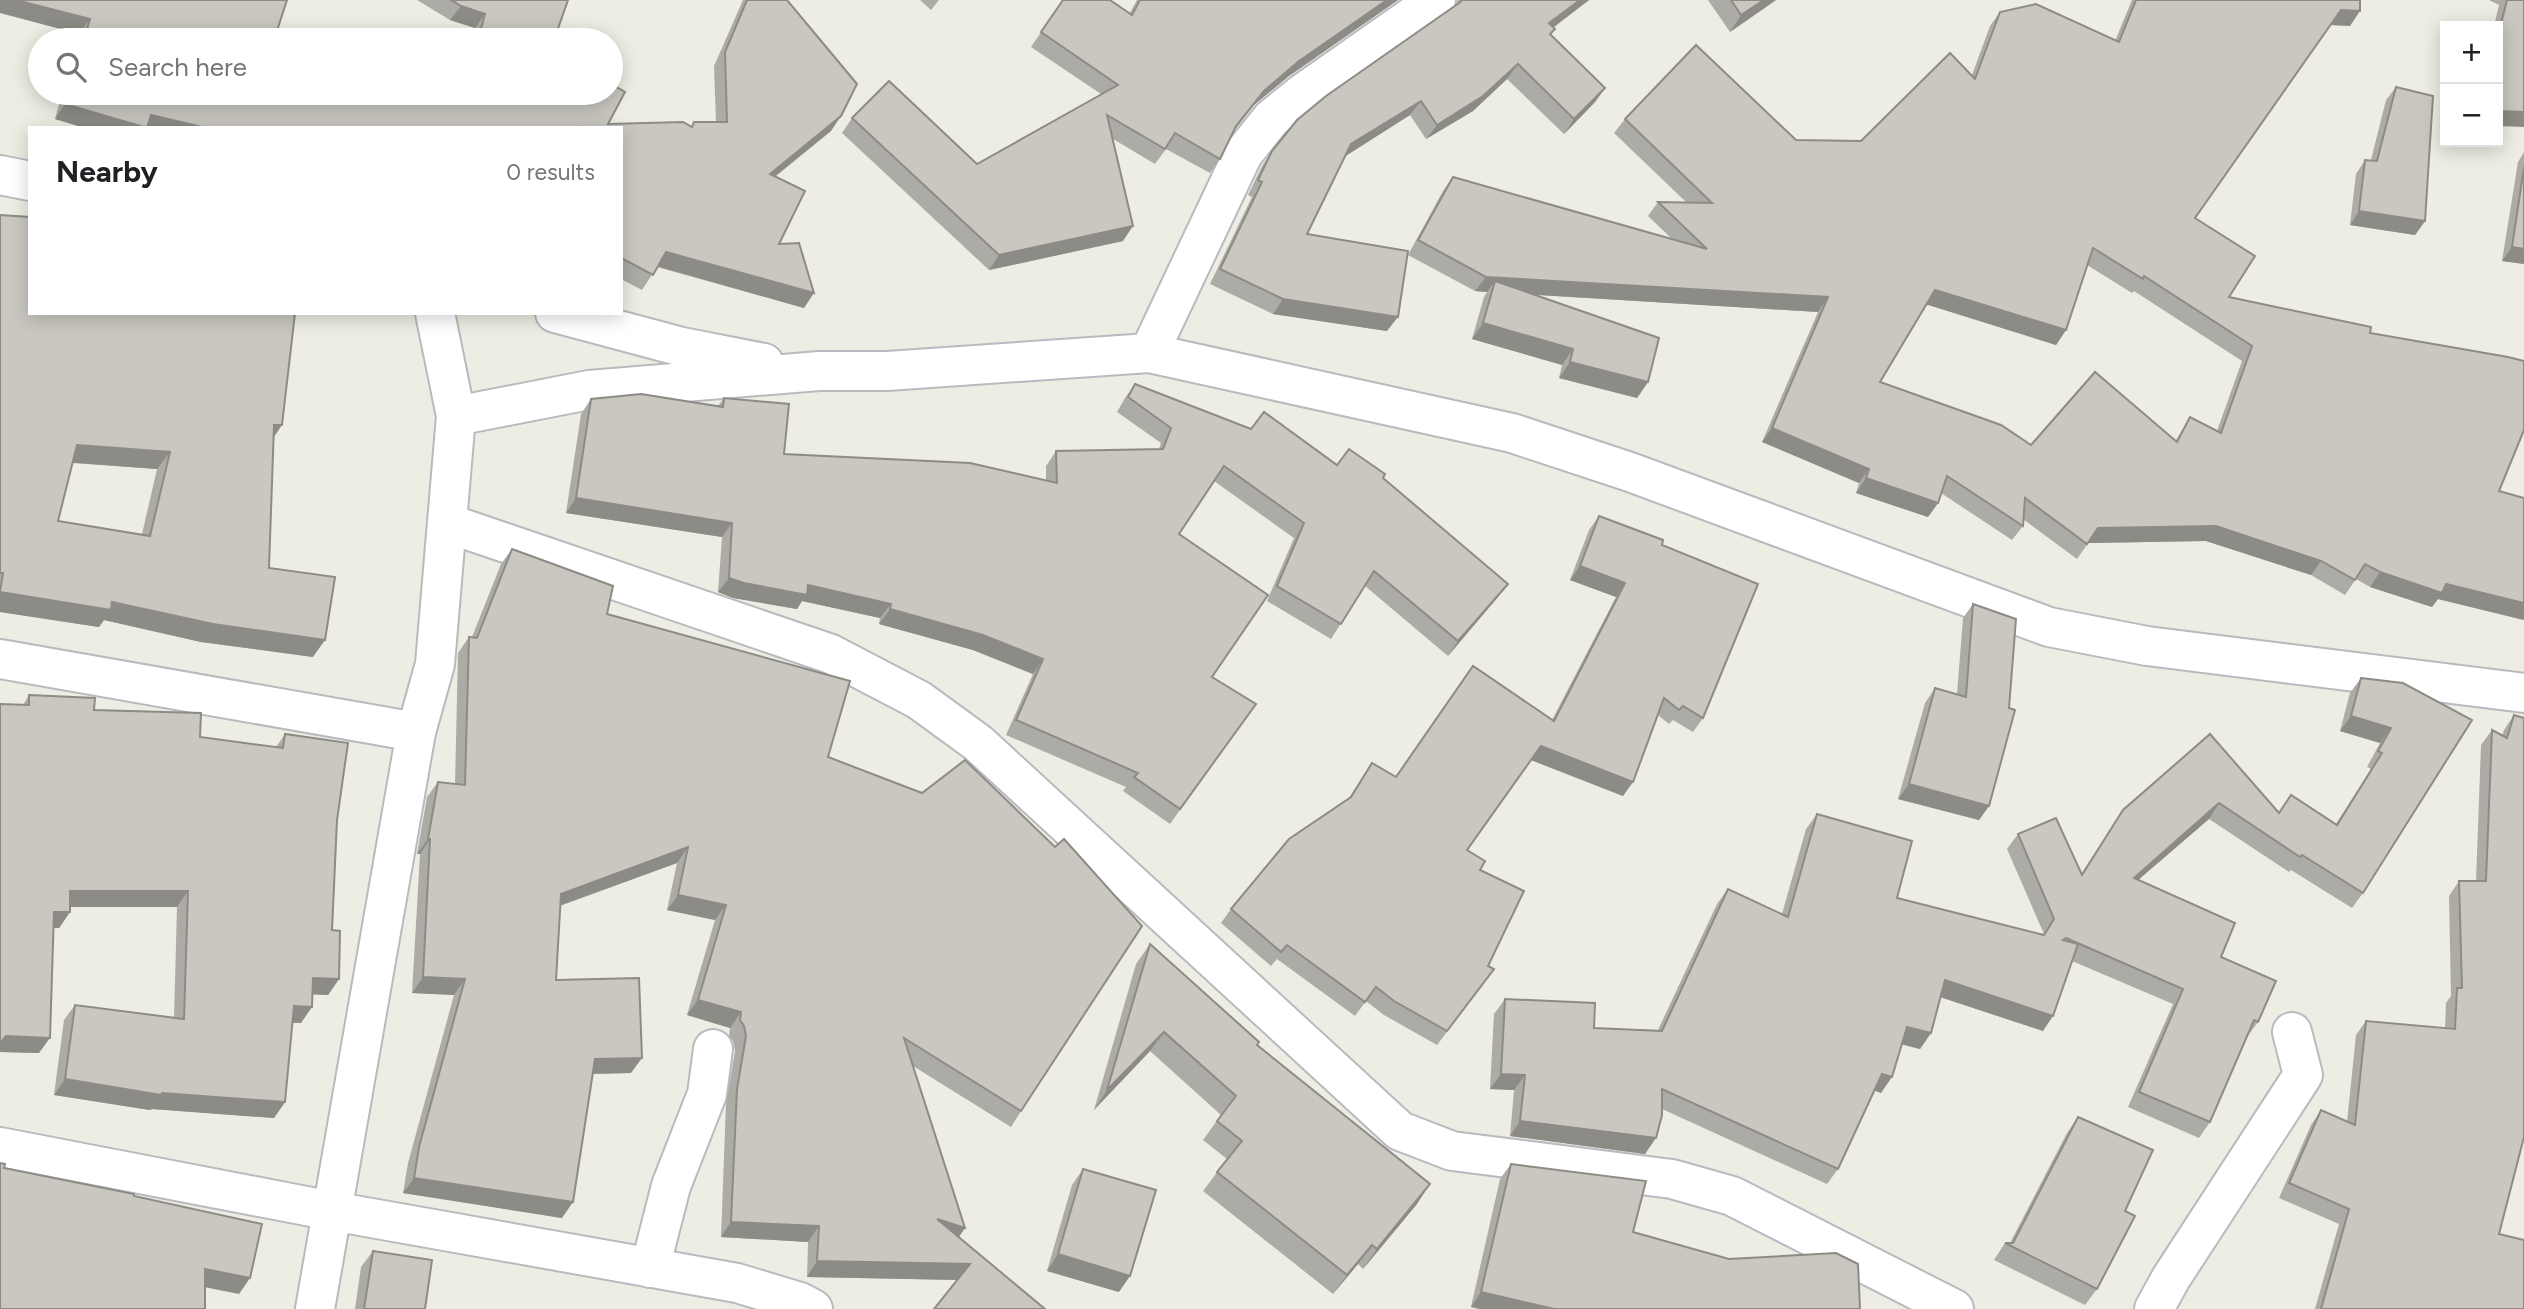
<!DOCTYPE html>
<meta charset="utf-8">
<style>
:root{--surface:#fff;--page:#f2f2f2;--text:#202124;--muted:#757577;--line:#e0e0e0}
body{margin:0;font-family:Figtree,sans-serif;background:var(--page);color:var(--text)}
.controls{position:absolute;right:21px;top:21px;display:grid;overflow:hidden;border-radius:0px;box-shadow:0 4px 18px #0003}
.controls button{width:63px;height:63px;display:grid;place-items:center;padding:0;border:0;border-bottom:2px solid var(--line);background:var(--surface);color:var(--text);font:35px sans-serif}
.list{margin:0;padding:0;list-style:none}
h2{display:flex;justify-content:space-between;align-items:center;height:91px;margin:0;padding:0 28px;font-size:30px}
h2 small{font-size:23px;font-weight:400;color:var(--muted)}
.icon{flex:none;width:38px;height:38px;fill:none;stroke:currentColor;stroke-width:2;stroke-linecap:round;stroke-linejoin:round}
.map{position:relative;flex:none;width:2524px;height:1309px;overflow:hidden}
.search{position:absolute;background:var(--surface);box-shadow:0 4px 18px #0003;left:28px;top:28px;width:595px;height:77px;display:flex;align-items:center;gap:18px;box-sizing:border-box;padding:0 24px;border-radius:38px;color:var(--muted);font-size:26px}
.panel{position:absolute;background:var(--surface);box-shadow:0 4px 18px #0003;left:28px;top:126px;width:595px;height:189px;border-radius:0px}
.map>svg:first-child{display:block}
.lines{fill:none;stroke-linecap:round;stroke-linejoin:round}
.minor-casing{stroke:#b8babf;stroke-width:42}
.minor{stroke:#fff;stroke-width:38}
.wall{fill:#adaba5;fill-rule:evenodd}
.shaded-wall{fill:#8d8b86}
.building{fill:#c9c7c0;stroke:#8d8b86;stroke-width:2;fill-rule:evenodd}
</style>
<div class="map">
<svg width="2524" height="1309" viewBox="0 0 2524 1309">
<rect width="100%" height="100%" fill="#eeede3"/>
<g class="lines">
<defs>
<g id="minor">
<polyline points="0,175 30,181"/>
<polyline points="435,313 456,416 589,390 819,371 887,371 1149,353 1512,433 1630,472 2049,627 2147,646 2524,693"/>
<polyline points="555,313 682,347 764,363"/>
<polyline points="1149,353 1243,154 1271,119 1303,93 1436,0"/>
<polyline points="447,523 831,654 919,700 978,743 1400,1131 1452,1151 1672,1179 1732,1196 1954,1309"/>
<polyline points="0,659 416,732"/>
<polyline points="0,1147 332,1211 737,1283 800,1302 813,1309"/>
<polyline points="650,1268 671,1186 707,1094 713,1049"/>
<polyline points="315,1309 416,732 435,664 456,416"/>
<polyline points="2154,1309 2171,1278 2303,1075 2292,1032"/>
</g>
</defs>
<use href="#minor" class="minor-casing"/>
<use href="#minor" class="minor"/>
</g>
<g class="wall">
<polygon points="0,0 274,40 78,40 79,34"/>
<polygon points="417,0 568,0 554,40 472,40 475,28 450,20"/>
<polygon points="743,0 787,0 831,131 775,177 779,244 804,308 657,267 642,290 621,279 621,128 85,128 55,119 62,93 370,93 384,98 608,124 691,127 694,122 716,122 714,66"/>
<polygon points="920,0 939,0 931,10"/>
<polygon points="1063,0 1130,13 1137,0 1398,0 1289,76 1254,105 1234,131 1220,159 1210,173 1166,149 1155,164 1113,139 1123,241 989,270 842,133 852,118 977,164 1101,94 1031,47"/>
<polygon points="1458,0 1589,0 1553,28 1555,29 1551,35 1605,88 1595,102 1564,134 1507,79 1473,111 1426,139 1410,115 1345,156 1307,234 1387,331 1273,314 1210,284 1252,197 1248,195 1262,166 1272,151 1456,5"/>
<polygon points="1708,0 1776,0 1730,32"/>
<path d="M 2132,0 L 2360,0 L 2350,26 L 2331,25 L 2195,218 L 2229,297 L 2370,333 L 2499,491 L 2524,498 L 2524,620 L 2438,599 L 2432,607 L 2370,587 L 2356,579 L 2345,595 L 2311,575 L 2206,541 L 2088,543 L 2077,559 L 2023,519 L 2023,526 L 2012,540 L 1941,493 L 1938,503 L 1928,517 L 1856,493 L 1859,483 L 1762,442 L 1818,312 L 1536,295 L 1648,382 L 1637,398 L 1559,378 L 1562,365 L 1472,339 L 1484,297 L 1487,292 L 1475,291 L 1408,255 L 1443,191 L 1453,177 L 1672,239 L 1648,216 L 1658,202 L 1686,202 L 1614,133 L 1625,119 L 1796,140 L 1861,141 L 1972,75 L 1990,26 L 2000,12 L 2115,41 ZM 2087,265 L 2132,293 L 2134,291 L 2242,361 L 2217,431 L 2190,417 L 2176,440 L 2031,445 L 1880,382 L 1926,304 L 2056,345 L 2066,330 Z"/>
<polygon points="2489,0 2524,0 2498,126 2498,26 2494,26 2499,5"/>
<polygon points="2396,87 2425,221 2415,235 2350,225 2356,174 2365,160 2371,160 2386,100"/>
<polygon points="2524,152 2524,264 2502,261 2518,162"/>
<path d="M 0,215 L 30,313 L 274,437 L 269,568 L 313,657 L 201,642 L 104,620 L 99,627 L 0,612 ZM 72,463 L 157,469 L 142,534 L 58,521 Z"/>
<polygon points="1135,384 1337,465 1383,478 1497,598 1448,656 1365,586 1331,639 1267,601 1294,538 1214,481 1179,534 1212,677 1256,704 1170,824 1123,791 1126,787 1006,735 1033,674 973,650 879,624 880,618 802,601 797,609 733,598 718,592 722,537 566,513 581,414 591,399 718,406 724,398 784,454 1046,481 1046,466 1056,451 1159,449 1161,443 1117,412 1125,398"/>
<polygon points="1599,516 1662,545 1703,718 1693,732 1673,720 1669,724 1658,715 1623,796 1531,760 1468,850 1480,870 1488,966 1484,983 1437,1045 1384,1015 1366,1001 1355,1016 1277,959 1271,966 1221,923 1231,909 1349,798 1372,763 1396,777 1552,720 1616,597 1570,580 1589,530"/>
<polygon points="512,549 607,614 828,757 1021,1111 1011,1127 913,1066 965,1228 959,1237 958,1280 807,1277 808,1242 721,1237 726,1104 735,1051 733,1041 729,1036 730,1028 687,1015 715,920 667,910 677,863 560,906 556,980 631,1073 592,1074 562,1218 403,1193 408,1163 454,995 412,993 420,854 417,854 427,797 438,782 455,784 458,653 469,637 472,637 501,564"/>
<polygon points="1973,604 1989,806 1979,820 1898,799 1925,703 1935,688 1957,694 1963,618"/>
<polygon points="2361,678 2403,683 2363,893 2352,908 2291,870 2289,872 2209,819 2138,880 2221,957 2258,1022 2247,1037 2210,1122 2199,1138 2128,1107 2173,1004 2072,961 2043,1031 1940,997 1931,1033 1920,1049 1902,1044 1881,1093 1874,1090 1838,1169 1827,1184 1662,1109 1645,1154 1510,1136 1514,1090 1490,1089 1494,1014 1505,999 1594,1028 1658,1030 1717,904 1728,889 1782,914 1806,829 1817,814 1897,898 2043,935 2044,934 2007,849 2018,834 2081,874 2123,810 2210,734 2279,813 2336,824 2371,769 2367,767 2380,743 2340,731 2350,693"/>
<polygon points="29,695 94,710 200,737 276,747 285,734 337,820 332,930 339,979 328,995 312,994 301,1023 292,1023 285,1102 274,1118 152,1109 150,1110 54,1095 64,1020 75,1005 174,1018 177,907 70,907 70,912 59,928 54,928 39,1053 0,1052 0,704 23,705"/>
<polygon points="2514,715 2499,1234 2524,1309 2315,1309 2339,1224 2279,1198 2311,1125 2321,1110 2347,1122 2356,1035 2366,1021 2445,1028 2446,1003 2451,996 2449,896 2459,881 2476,881 2481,745 2492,730 2502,736 2504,730"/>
<polygon points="1150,944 1257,1045 1417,1204 1363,1269 1358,1264 1333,1294 1203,1191 1227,1159 1203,1140 1221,1115 1150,1051 1094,1110 1136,964"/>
<polygon points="2078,1117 2125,1211 2097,1289 2085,1305 1994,1260 2005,1243 2010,1243 2067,1133"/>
<polygon points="1511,1164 1633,1232 1860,1309 1480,1309 1471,1307 1500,1179"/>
<polygon points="1083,1169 1119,1292 1047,1271 1072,1185"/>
<polygon points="373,1251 425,1309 355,1309 361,1267"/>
</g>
<g class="shaded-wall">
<polygon points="0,0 16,0 90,19 79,34 0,13"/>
<polygon points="1387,0 1398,0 1289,76 1254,105 1226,141 1264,91 1299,61"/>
<polygon points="1580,0 1589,0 1539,38 1549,23"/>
<polygon points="1764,0 1776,0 1730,32 1741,15"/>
<polygon points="461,6 485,14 475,28 450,20"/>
<polygon points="2341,10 2360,11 2350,26 2331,25"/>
<polygon points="1518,64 1507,79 1473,111 1426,139 1437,125"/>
<polygon points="1605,88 1595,102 1564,134 1574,119"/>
<polygon points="1421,101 1410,115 1341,159 1351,144"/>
<polygon points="65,104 151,115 206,128 85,128 55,119"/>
<polygon points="2498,111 2524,112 2524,127 2498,126"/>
<polygon points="841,116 831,131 759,189 770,174"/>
<polygon points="2359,211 2425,221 2415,235 2350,225"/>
<polygon points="1133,226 1123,241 989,270 999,255"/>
<polygon points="2512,247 2524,249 2524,264 2502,261"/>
<polygon points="666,252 814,293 804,308 656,266"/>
<polygon points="1486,277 1828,297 1818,312 1492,292 1495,281 1487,292 1475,291"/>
<polygon points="1935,290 2066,330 2056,345 1925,304"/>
<polygon points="1283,299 1398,317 1387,331 1273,314"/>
<polygon points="1483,323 1573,349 1562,365 1472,339"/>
<polygon points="1570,362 1648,382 1637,398 1559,378"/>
<polygon points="274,425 282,425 270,443"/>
<polygon points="1772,428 1869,469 1859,483 1762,442"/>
<polygon points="77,445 170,452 157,469 64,462"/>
<polygon points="1866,478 1938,503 1928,517 1856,493"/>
<polygon points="576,498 732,523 722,537 566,513"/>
<polygon points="2216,526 2321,561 2311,575 2206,541 2088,543 2077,559 2098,528"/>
<polygon points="1580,566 1625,583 1616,597 1570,580"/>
<polygon points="2380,572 2446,584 2524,603 2524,620 2438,599 2432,607 2370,587"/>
<polygon points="729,578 808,585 891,604 880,618 802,601 797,609 733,598 718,592"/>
<polygon points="1508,584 1497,598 1448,656 1458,641"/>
<polygon points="0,592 112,602 325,640 313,657 201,642 104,620 99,627 0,612"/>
<polygon points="890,609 983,635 1043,659 1033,674 973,650 879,624"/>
<polygon points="2351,716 2391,728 2380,743 2340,731"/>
<polygon points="1541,746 1633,782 1623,796 1531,760"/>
<polygon points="1909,784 1989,806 1979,820 1898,799"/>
<polygon points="2219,803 2209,819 2123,893 2134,878"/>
<polygon points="428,839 430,839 420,854 417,854"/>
<polygon points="688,847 677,863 550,909 561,894"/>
<polygon points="70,891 188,891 177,907 59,907"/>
<polygon points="678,895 726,905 715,920 667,910"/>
<polygon points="54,912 70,912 59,928 43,928"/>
<polygon points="423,977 465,979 454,995 412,993"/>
<polygon points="313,978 339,979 328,995 302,994"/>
<polygon points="1945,980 2053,1016 2043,1031 1934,995"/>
<polygon points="698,1000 741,1012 730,1028 687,1015"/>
<polygon points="294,1006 312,1007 301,1023 283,1022"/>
<polygon points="1907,1027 1931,1033 1920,1049 1896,1043"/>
<polygon points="1164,1032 1150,1051 1094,1110 1107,1090"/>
<polygon points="6,1036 50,1038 39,1053 0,1052 0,1043"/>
<polygon points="642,1058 631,1073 584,1074 595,1059"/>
<polygon points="1501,1074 1525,1075 1514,1090 1490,1089"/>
<polygon points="1882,1074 1892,1077 1881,1093 1871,1089"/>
<polygon points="65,1079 285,1102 274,1118 152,1109 150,1110 54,1095"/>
<polygon points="1520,1121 1656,1138 1645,1154 1510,1136"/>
<polygon points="414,1178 573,1202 562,1218 403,1193"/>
<polygon points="1430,1184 1417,1204 1363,1269 1377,1249"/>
<polygon points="937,1219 965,1228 954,1243"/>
<polygon points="731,1222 819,1226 808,1242 721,1237"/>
<polygon points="1372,1245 1358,1264 1333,1294 1347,1275"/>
<polygon points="1058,1254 1130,1276 1119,1292 1047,1271"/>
<polygon points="817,1261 970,1264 960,1280 807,1277"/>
<polygon points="205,1269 250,1278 239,1294 194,1285"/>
<polygon points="1481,1292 1554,1309 1480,1309 1471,1307"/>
</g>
<g class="building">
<polygon points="16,0 287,0 274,40 84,40 90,19"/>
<polygon points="451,0 568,0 554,40 478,40 485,14 461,6"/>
<polygon points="747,0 787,0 857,84 841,116 770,174 805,191 779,244 799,243 814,293 666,252 653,275 621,258 621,128 206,128 151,115 147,128 65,104 68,93 370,93 384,98 445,93 611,93 611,84 625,92 608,124 683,122 692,127 694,122 727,122 725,52"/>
<polygon points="1063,0 1110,0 1132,15 1140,0 1387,0 1299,61 1264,91 1236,126 1220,159 1175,133 1165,149 1107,115 1133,226 999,255 852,118 889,81 977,164 1118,85 1041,32"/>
<polygon points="1462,0 1580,0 1549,23 1555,29 1550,34 1605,88 1574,119 1518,64 1483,96 1437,125 1421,101 1351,144 1307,234 1408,251 1398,317 1283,299 1220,269 1262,182 1258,180 1272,151 1297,120 1326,96 1459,3"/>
<polygon points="1731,0 1764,0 1741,15"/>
<path d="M 2136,0 L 2360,0 L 2360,11 L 2341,10 L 2195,218 L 2255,256 L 2229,297 L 2371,327 L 2370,333 L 2508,357 L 2524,361 L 2524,430 L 2499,491 L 2524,498 L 2524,603 L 2446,584 L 2442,593 L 2380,572 L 2365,564 L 2355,580 L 2321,561 L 2216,526 L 2098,528 L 2087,544 L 2025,498 L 2023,526 L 1947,476 L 1938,503 L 1866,478 L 1869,469 L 1772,428 L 1828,297 L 1486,277 L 1418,240 L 1453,177 L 1707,249 L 1658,202 L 1712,203 L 1625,119 L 1696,45 L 1796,140 L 1861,141 L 1950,53 L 1975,79 L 2000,12 L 2036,4 L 2119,42 ZM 2093,248 L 2143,279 L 2144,276 L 2252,346 L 2221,433 L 2190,417 L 2177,442 L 2095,372 L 2031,445 L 2001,425 L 1880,382 L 1935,290 L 2066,330 Z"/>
<polygon points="2507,0 2524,0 2524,112 2498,111 2498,36"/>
<polygon points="2396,87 2433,96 2425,221 2359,211 2365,160 2377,161"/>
<polygon points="2524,167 2524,249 2512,247"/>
<path d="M 0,215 L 30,217 L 30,313 L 295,313 L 282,425 L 274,425 L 269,568 L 335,577 L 325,640 L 213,624 L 112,602 L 111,610 L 0,592 L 3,573 L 0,573 ZM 77,445 L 170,452 L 150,536 L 58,521 Z"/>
<polygon points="1495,281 1659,338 1648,382 1570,362 1573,349 1483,323"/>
<polygon points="1135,384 1251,429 1264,412 1337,465 1349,449 1385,474 1383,478 1508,584 1458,641 1374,571 1341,624 1277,586 1304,523 1224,466 1179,534 1268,595 1212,677 1256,704 1180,809 1134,777 1138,773 1016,720 1043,659 983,635 890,609 891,604 808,585 807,595 744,583 729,578 732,523 576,498 591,399 641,394 723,407 724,398 789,404 784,454 970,463 1057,483 1056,451 1163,449 1171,428 1128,397"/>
<polygon points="1599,516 1663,540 1662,545 1758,584 1703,718 1683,706 1679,710 1664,698 1633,782 1541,746 1467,850 1485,861 1480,870 1524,891 1488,966 1494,969 1447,1031 1394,1001 1376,987 1365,1002 1287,945 1281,952 1231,909 1289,839 1351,797 1372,763 1396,777 1473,666 1554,721 1625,583 1580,566"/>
<polygon points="512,549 613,586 607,614 850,681 828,757 922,793 965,760 1055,847 1064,839 1142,926 1021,1111 904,1038 965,1228 937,1219 1045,1309 934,1309 970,1264 817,1261 819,1226 731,1222 737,1089 746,1036 744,1026 740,1020 741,1012 698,1000 726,905 678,895 688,847 561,894 556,980 639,978 642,1058 595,1059 573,1202 414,1178 419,1147 465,979 423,977 430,839 428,839 438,782 465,785 469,637 477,638"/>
<polygon points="1973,604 2016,619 2009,708 2015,710 1989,806 1909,784 1935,688 1966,697"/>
<polygon points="2361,678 2403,683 2472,720 2363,893 2302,855 2300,857 2219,803 2134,878 2235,923 2221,957 2276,981 2258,1022 2254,1020 2210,1122 2139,1092 2183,989 2066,938 2063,940 2078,944 2053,1016 1945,980 1931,1033 1907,1027 1892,1077 1882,1074 1838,1169 1662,1089 1662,1115 1656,1138 1520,1121 1525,1075 1501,1074 1505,999 1595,1003 1594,1028 1662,1031 1728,889 1788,917 1817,814 1912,841 1897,898 2044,935 2054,919 2018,834 2056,818 2082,875 2123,810 2210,734 2279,813 2291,795 2337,825 2382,753 2378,751 2391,728 2351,716"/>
<polygon points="29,695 95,698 94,710 201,713 200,737 283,748 285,734 348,743 337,820 332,930 340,931 339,979 313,978 312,1007 294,1006 285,1102 162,1093 161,1095 65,1079 75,1005 184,1019 188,891 70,891 70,912 54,912 50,1038 6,1036 0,1043 0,704 29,705"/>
<polygon points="2514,715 2524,718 2524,1137 2499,1234 2524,1240 2524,1309 2321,1309 2349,1209 2289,1183 2321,1110 2355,1125 2366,1021 2455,1029 2457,988 2462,988 2459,881 2486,881 2492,730 2507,738"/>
<polygon points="1150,944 1259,1042 1257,1045 1430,1184 1377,1249 1372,1245 1347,1275 1217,1172 1242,1141 1217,1121 1236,1096 1164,1032 1107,1090"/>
<polygon points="2078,1117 2153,1150 2125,1211 2135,1216 2097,1289 2005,1243 2013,1243"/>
<polygon points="0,1163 5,1164 4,1168 134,1194 134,1196 262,1224 250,1278 205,1269 205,1309 0,1309"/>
<polygon points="1511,1164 1646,1181 1633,1232 1729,1259 1836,1253 1858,1264 1860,1309 1554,1309 1481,1292"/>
<polygon points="1083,1169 1156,1190 1130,1276 1058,1254"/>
<polygon points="373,1251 432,1260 425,1309 364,1309"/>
</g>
</svg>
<div class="controls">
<button>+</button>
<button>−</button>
</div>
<div class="search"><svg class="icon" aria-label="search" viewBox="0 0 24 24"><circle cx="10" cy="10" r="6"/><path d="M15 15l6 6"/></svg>Search here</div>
<section class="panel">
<h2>Nearby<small>0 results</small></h2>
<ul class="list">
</ul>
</section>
</div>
